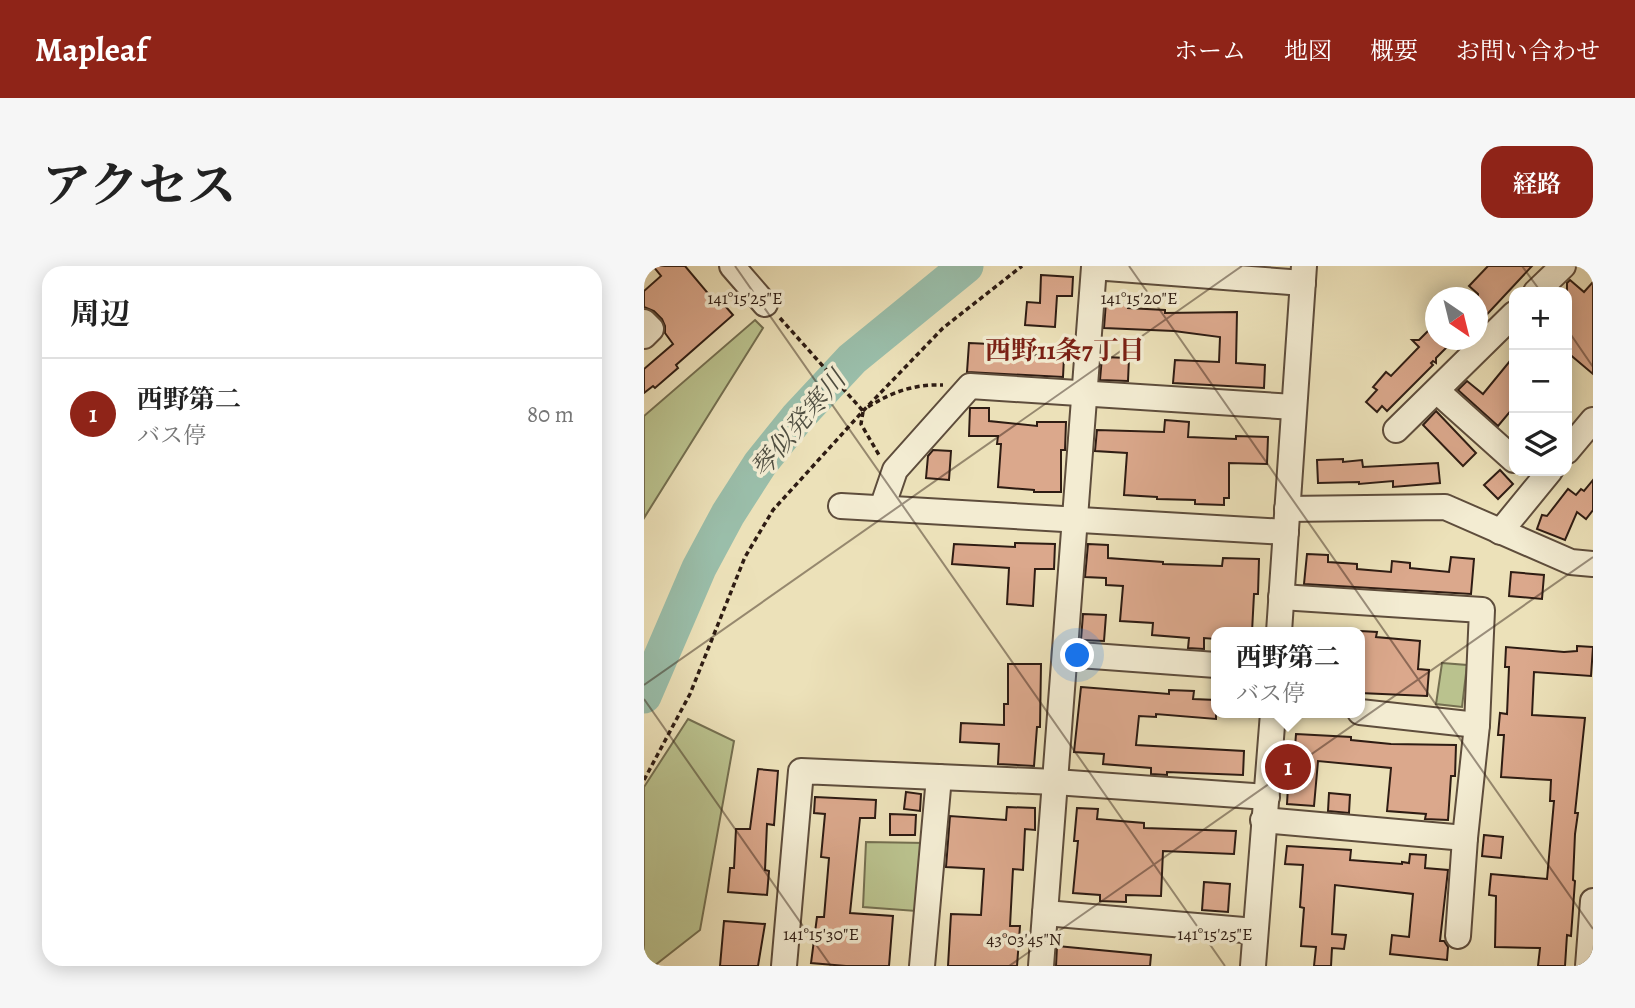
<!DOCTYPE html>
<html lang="ja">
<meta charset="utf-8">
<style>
:root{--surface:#fff;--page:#f6f6f6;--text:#222;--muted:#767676;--line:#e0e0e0;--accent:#8f2418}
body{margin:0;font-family:Alegreya,"Noto Serif JP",serif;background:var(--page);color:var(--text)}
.controls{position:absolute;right:21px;top:21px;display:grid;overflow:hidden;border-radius:14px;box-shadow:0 4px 18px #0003}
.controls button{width:63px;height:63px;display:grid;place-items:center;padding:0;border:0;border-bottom:2px solid var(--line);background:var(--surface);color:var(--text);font:35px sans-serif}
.compass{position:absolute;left:781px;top:21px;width:63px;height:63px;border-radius:50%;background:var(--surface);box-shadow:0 4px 18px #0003;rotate:145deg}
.you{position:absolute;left:434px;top:390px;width:24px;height:24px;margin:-18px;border:5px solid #fff;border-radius:50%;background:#1a73e8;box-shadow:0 0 0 10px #1a73e833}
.badge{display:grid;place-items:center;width:46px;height:46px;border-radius:50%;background:var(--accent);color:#fff;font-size:23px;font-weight:700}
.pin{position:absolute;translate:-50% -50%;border:4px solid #fff;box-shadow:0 2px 7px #0006}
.popup{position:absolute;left:567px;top:361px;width:154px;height:91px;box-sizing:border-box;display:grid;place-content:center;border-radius:14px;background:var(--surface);filter:drop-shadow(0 2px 5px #0005);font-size:23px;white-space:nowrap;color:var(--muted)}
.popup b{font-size:26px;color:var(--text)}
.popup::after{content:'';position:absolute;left:50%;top:100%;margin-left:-14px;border:14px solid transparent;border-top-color:var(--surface)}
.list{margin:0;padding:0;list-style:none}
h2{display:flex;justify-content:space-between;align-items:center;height:91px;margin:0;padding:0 28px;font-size:30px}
h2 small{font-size:23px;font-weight:400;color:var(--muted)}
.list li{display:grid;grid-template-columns:46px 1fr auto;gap:21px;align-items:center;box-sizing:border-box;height:112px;padding:0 28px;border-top:2px solid var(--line)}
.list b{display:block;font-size:26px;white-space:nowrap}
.list p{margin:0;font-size:23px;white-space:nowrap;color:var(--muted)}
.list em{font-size:23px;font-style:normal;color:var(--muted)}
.icon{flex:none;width:38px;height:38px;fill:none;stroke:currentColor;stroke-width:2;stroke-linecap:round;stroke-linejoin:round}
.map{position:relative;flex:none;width:949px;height:700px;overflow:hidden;border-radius:21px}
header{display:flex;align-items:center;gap:42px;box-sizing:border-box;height:98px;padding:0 35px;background:var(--accent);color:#fff}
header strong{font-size:33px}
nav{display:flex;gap:38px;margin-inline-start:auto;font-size:24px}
.intro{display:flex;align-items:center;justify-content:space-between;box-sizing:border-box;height:168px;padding:0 42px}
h1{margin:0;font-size:49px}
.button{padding:18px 32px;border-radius:21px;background:var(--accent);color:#fff;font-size:24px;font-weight:700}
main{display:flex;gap:42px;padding:0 42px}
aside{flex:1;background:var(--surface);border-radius:21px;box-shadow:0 4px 18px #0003}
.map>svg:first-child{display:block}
.green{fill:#bac28e;stroke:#746f50;stroke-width:2}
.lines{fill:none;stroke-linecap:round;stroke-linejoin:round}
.river{stroke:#9abeaa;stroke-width:35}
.building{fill:#dba88c;stroke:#2e1c13;stroke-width:2}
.minor-casing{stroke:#5e4d3c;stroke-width:28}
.path{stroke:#2e1c13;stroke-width:3.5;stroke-dasharray:5 3.5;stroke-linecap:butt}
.minor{stroke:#f3ecd2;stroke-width:24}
.ticks{fill:none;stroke:#2e1c13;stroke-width:2;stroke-opacity:0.45}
.labels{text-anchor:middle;stroke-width:7;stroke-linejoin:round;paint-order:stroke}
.neighbourhood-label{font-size:26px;font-weight:bold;fill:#7a1f14;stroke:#f3ecd2}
.water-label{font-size:26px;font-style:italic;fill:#4e4d40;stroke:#f3ecd2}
.ticks-label{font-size:18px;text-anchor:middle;fill:#2e1c13;stroke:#f3ecd2;stroke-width:7;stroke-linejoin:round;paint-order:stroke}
</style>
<header>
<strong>Mapleaf</strong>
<nav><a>ホーム</a><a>地図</a><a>概要</a><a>お問い合わせ</a></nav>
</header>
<div class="intro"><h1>アクセス</h1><a class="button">経路</a></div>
<main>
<aside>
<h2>周辺<small></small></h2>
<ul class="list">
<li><span class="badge">1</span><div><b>西野第二</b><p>バス停</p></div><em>80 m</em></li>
</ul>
</aside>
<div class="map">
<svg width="949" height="700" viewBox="0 0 949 700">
<rect width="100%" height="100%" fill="#ece1b9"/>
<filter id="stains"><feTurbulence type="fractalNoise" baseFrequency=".00286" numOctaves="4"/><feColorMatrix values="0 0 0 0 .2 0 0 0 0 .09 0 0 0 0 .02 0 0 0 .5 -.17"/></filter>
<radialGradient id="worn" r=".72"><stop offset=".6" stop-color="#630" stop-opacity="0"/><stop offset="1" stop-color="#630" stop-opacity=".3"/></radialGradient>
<g class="green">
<polygon points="111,54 119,62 0,252 0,150"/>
<polygon points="798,397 823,399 818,441 792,438"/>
<polygon points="44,453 90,475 56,664 10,700 0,700 0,521"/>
<polygon points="222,576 281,577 272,645 219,641"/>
</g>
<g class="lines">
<polyline class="river" points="0,430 55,302 84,248 116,198 153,152 208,93 322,0"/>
</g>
<g class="building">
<polygon points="9,0 41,0 72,37 76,34 89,49 32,99 34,102 11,122 9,120 0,127 0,103 29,78 21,67 21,60 18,53 10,45 0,41 0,25 17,10"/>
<polygon points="844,0 888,0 834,58 834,28 825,20"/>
<polygon points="397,9 429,11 428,30 413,30 411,61 381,59 383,36 396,37"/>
<polygon points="926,14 940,26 949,16 949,108 923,86 923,17"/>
<polygon points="462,36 484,38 484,42 521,44 521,47 593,46 592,97 621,99 620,122 529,117 531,94 575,96 576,71 530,65 460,62"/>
<polygon points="792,57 792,74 810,74 792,92 792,97 789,95 787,97 789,99 743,145 738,140 733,146 722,136 733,124 729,121 742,106 747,110 775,81 768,74 775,74"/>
<polygon points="325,77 388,80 388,89 420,91 419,111 323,106"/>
<polygon points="870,90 870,141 854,160 814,124 823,115 839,128"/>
<polygon points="458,91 485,92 484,115 456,114"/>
<polygon points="326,142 345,142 345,155 393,160 393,156 422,156 421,184 417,184 417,226 390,226 390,224 354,221 357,178 353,178 354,170 325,170"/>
<polygon points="792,145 832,187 819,200 779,159"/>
<polygon points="521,154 545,156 544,171 592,173 592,170 624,171 623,198 585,197 585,232 580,232 580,239 551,238 551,234 513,233 513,231 480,229 483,187 451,185 453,164 520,166"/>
<polygon points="289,184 307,185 305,214 282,212 284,190"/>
<polygon points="699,193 699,196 718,194 719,201 794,197 796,217 749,221 749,215 715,218 715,216 674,217 673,194"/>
<polygon points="856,204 869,218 854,233 840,219"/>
<polygon points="949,214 949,244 942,253 933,246 921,274 893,263 898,249 903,250 924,223 932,229 937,223 940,225"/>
<polygon points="371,277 411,278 410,303 391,303 389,340 363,338 365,302 308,298 310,278 371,281"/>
<polygon points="444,278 464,279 464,292 519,296 519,298 578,300 579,292 615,293 614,328 610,328 608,366 572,366 571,373 560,372 560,383 544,382 545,372 508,369 509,357 476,355 479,320 462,319 462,312 441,311"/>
<polygon points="663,288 684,289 684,296 713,298 713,303 747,306 748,295 766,297 766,302 805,306 807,291 830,293 827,328 660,318"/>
<polygon points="867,306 900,309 898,333 865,330"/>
<polygon points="439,348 462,349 460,375 437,374"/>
<polygon points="716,365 733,366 732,371 776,375 774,403 785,404 783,430 716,427"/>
<polygon points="933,380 949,381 947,410 890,406 888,449 941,452 931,547 934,547 931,568 929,614 931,615 927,670 923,669 921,700 894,700 896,682 851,681 852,630 845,629 847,608 903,613 910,535 906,535 907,514 857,511 860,469 854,469 856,447 863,448 865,401 861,401 862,381 920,386 933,385"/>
<polygon points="364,398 397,398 396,461 393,461 390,500 354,498 355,478 316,476 317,457 360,459 360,438 364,438"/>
<polygon points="437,421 525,428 525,424 550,425 549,433 572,434 572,453 512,448 512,451 495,450 492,479 600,485 599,509 523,506 523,509 507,508 507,502 459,498 460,488 430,486"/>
<polygon points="652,468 707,471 707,474 747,478 812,479 811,510 807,510 804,554 781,553 782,548 743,545 747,502 674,495 670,540 643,538 644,520 648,521"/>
<polygon points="114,503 134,505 130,559 123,558 121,604 125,605 123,629 84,626 86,602 90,602 92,563 106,563"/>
<polygon points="262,526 277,528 276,545 260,543"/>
<polygon points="685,527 706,529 705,547 684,545"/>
<polygon points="171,531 232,534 231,552 216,552 206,647 249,650 245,700 202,700 167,697 173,651 180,651 185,592 177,591 181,548 170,547"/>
<polygon points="363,541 391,542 391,564 381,563 379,604 369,603 366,660 376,660 373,700 304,700 307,648 337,649 340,603 302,601 306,550 362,554"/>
<polygon points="433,542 454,543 453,553 500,557 500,562 592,565 590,588 519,585 517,630 482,629 482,636 456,635 456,629 429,627 434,575 430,575"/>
<polygon points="246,548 272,549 271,569 246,569"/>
<polygon points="840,569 859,571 857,592 838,590"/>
<polygon points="643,580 707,584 706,594 758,598 758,596 765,597 766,588 782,589 781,602 804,604 796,675 800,675 804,681 803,694 746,688 748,669 765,671 769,628 691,619 688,668 702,669 700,683 688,682 687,700 670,700 672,681 657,680 660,642 656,641 659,599 641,598"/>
<polygon points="560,616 586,618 584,646 558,644"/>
<polygon points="80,655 121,658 114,700 76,700"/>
<polygon points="413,680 507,689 506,700 412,700"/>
</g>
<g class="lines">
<defs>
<g id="minor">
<polyline points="88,0 121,38"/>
<polyline points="892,26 919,0"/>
<polyline points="0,56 7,63 0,70"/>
<polyline points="793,125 870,194"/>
<polyline points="752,164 870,48"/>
<polyline points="923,185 949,154"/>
<polyline points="197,240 642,266"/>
<polyline points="238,242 251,204 326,120 650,141"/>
<polyline points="643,243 801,241 927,296 949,298"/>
<polyline points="856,266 906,205"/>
<polyline points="637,331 838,344 833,459 821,572 814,670"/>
<polyline points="635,366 660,0"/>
<polyline points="421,388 572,399"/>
<polyline points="716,446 833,459"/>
<polyline points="619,554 821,572"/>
<polyline points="401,647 611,665"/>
<polyline points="140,700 157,505 411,516 623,531"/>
<polyline points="278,700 295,511"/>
<polyline points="397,700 450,1 659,17"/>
<polyline points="609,700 629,447"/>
<polyline points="944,700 949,635"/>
</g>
</defs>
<use href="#minor" class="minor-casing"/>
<g class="path">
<polyline points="136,52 219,145"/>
<path d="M 224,141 C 248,126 270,118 299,119"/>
<polyline points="219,146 217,158 235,189"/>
<polyline points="0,514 46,428 101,291 129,244 219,145 299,62 378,0"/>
</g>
<use href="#minor" class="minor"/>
</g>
<path class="ticks" d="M 91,0 L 581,700M 485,0 L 949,663M 878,0 L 897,26M 923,63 L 949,101M 0,419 L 598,0M 0,433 L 187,700M 365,700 L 949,291"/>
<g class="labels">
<g class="neighbourhood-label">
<text x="421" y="93">西野11条7丁目</text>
</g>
<g class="water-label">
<text transform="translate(154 158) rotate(-50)" y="9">琴似発寒川</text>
</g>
</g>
<g class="ticks-label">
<text x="101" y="38">141°15'25"E</text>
<text x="495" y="38">141°15'20"E</text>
<text x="177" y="674">141°15'30"E</text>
<text x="571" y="674">141°15'25"E</text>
<text x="380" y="679">43°03'45"N</text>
</g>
<rect width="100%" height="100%" filter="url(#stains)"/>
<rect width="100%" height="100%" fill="url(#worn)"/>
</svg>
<div class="controls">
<button>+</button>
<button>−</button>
<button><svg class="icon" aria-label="layers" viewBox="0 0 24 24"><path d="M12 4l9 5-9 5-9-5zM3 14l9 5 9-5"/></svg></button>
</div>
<svg class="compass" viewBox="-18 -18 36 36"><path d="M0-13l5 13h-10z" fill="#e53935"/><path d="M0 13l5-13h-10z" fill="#767676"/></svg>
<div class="you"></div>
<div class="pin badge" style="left:644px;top:501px">1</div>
<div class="popup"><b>西野第二</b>バス停</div>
</div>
</main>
